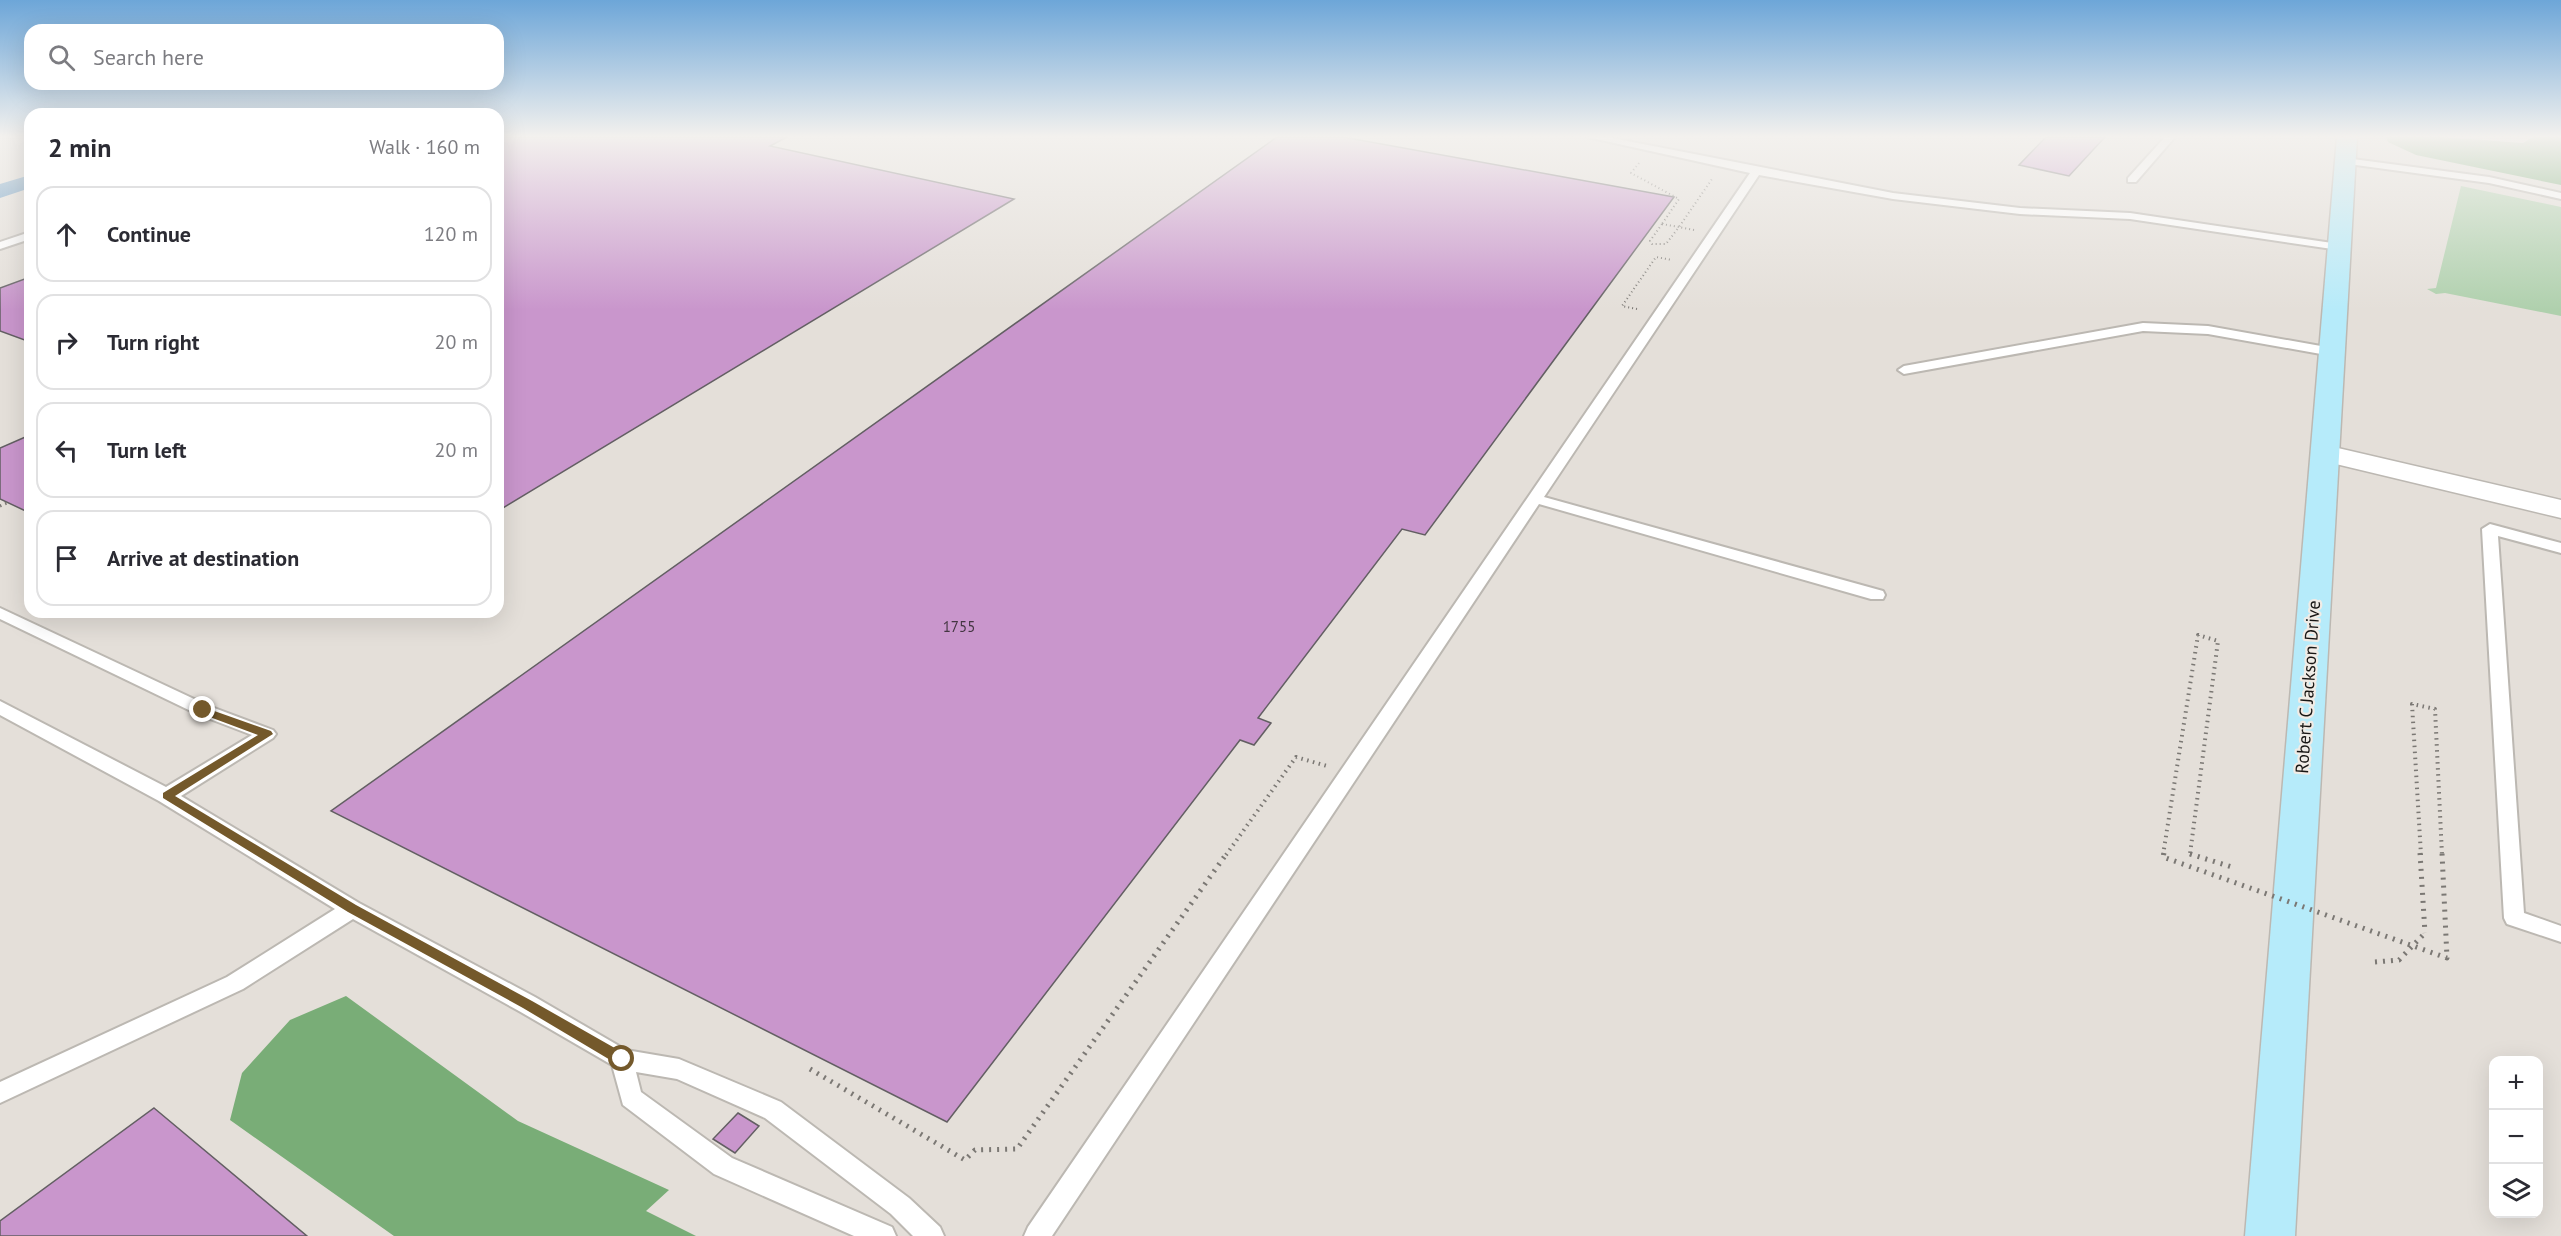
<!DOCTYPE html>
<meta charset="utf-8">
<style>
:root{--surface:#fff;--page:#f2f2f3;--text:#2b2b33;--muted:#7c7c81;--line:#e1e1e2}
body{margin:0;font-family:"PT Sans",sans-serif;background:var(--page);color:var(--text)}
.controls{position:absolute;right:18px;bottom:18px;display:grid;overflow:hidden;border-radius:12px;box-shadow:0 6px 24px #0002}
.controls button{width:54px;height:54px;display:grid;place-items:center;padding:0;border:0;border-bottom:2px solid var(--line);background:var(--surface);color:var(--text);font:30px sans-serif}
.stop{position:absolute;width:18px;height:18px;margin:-14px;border:4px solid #74592b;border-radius:50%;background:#fff}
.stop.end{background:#74592b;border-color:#fff;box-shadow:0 2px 6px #0008}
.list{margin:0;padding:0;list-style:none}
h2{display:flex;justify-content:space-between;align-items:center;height:78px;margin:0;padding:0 24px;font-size:26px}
h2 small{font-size:20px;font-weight:400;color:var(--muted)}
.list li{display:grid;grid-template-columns:39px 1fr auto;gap:18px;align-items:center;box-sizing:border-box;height:96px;margin:0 12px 12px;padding:0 12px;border:2px solid var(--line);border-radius:18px}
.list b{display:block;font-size:22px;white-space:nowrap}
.list em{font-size:20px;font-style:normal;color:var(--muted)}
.icon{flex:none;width:33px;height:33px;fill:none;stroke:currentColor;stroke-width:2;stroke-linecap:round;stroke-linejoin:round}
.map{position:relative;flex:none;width:2561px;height:1236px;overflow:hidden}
.search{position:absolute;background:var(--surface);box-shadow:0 6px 24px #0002;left:24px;top:24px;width:480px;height:66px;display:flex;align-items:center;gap:15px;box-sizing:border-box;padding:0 21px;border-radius:18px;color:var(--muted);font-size:22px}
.panel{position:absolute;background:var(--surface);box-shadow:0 6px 24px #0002;left:24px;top:108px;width:480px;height:510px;border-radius:18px}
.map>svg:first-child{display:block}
.green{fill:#afd0ad}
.forest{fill:#79ad77}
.water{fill:#5690bf}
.building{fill:#c996cc;stroke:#635f63;stroke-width:1.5}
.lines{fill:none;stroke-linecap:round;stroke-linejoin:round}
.lane-casing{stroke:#bcb8b2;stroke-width:4}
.street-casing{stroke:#bcb8b2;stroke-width:3}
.secondary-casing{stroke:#bcb8b2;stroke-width:3}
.path-far3{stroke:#7b7874;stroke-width:2;stroke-dasharray:1 3;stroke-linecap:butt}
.path-far2{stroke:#7b7874;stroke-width:3;stroke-dasharray:1.5 4;stroke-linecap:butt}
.path-far1{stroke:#7b7874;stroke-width:4;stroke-dasharray:1.5 4.5;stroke-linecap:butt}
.path{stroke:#7b7874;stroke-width:5;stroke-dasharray:2 6;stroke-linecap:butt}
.lane{fill:#fff;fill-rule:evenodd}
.street{fill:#fff;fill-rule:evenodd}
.secondary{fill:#b6ebfa;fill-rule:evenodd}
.path-bridge-far1{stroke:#7b7874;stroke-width:4;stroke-dasharray:1.5 4.5;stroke-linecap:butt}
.path-bridge{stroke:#7b7874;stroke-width:5;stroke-dasharray:2 6;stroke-linecap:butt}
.route{fill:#74592b}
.labels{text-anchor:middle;stroke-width:4.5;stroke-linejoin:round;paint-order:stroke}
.number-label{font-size:15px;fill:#443642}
.street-label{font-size:18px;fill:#181614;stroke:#f1ece6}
</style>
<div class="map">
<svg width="2561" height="1236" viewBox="0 0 2561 1236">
<rect width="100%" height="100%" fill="#e4dfd9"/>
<polygon class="green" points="2461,186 2561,207 2561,316 2445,293 2436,294 2427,289 2436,288"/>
<g class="forest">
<polygon points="2386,137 2440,137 2523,143 2533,137 2561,137 2561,185 2416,155 2388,142"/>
<polygon points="346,996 518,1121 669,1190 646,1211 696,1236 394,1236 230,1120 242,1073 290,1020"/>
</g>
<polygon class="water" points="30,175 30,188 0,198 0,184"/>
<g class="building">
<polygon points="498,137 787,137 770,146 1014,199 498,511"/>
<polygon points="1277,137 1343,137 1674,197 1425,535 1402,529 1258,718 1271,723 1254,745 1240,740 947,1122 331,811"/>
<polygon points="2046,137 2105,137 2069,176 2019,165"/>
<polygon points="30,277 30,342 0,331 0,288"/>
<polygon points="30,435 30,513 0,499 0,448"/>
<polygon points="154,1108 307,1236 0,1236 0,1221"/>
<polygon points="738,1113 759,1126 735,1153 713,1139"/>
</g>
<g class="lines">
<defs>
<g id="lane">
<polygon points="1587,137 1607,137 1893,193 2020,208 2130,213 2339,244 2345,247 2339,250 2130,219 2020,214 1893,199 1759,175 1544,497 1883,591 1885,595 1883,599 1871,599 1539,504 1052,1236 1024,1236 1028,1227 1750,173"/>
<polygon points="2165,137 2175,137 2136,182 2128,182 2128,178"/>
<polygon points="2345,158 2489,177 2561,193 2561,199 2489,183 2341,163 2340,161"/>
<polygon points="30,232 30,239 0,249 0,242"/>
<polygon points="2143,323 2208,326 2332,348 2338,352 2332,356 2208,334 2143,331 1904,374 1898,370 1904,366"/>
<polygon points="2490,524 2561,543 2561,553 2498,536 2524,913 2561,926 2561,942 2507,924 2504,918 2482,529"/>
<polygon points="0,608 209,706 273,730 276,734 273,738 181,796 359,903 535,997 626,1050 679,1059 781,1102 909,1198 940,1227 944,1236 913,1236 891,1214 765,1118 677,1079 636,1072 641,1092 732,1158 892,1227 896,1236 854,1236 714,1174 623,1105 612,1065 519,1011 353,919 243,989 0,1103 0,1082 227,977 335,909 159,801 0,715 0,701 166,787 252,735 197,714 0,619"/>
</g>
<polygon id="street" points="2325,445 2561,500 2561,518 2315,459 2311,453 2315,447"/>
<polygon id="secondary" points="2337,137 2357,137 2295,1236 2245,1236"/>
</defs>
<use href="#lane" class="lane-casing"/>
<use href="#street" class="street-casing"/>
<use href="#secondary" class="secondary-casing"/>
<g class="path-far3">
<polyline points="1639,163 1631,173 1679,199 1662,224"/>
<polygon points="1662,224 1679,227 1666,244 1652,244 1650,241"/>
<polyline points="1694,230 1679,227 1712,179"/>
<polyline points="1637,309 1622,306 1656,257 1672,260"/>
</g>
<polyline class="path-far2" points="0,506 7,503"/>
<g class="path-far1">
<polyline points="2190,854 2193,855"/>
<polyline points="1226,855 1296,757 1327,766"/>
</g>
<g class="path">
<polyline points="2190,854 2235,868"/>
<polyline points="2375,962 2399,960 2425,933"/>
<polyline points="810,1069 965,1160 975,1150 1017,1149 1227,853"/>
</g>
<use href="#lane" class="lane"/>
<use href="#street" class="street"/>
<use href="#secondary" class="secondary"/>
<g class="path-bridge-far1">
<polyline points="2163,855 2198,635 2218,641 2190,854"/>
<polyline points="2421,855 2412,704 2435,709 2442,855"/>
</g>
<g class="path-bridge">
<polyline points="2164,853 2163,857 2447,958 2442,853"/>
<polyline points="2420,853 2425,933"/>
</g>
</g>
<linearGradient id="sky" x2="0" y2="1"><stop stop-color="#6da6d8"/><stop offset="0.44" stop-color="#f3f1ee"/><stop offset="1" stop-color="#f3f1ee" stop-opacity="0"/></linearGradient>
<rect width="2561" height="310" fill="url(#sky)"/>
<polygon class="route" points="203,707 271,731 273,734 175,796 356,905 532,1001 627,1055 629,1059 627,1064 617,1064 523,1008 348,912 163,798 163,793 258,735 199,713 199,708"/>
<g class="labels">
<g class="number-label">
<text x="959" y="632">1755</text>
</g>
<g class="street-label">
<text transform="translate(2308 687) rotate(-86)" y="6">Robert C Jackson Drive</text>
</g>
</g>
</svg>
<div class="controls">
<button>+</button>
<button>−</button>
<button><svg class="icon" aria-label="layers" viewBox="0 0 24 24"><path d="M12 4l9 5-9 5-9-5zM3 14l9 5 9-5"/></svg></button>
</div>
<div class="stop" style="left:622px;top:1059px"></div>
<div class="stop end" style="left:203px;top:710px"></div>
<div class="search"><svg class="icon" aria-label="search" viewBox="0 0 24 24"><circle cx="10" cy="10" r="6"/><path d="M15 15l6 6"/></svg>Search here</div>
<section class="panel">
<h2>2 min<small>Walk · 160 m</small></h2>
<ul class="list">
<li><svg class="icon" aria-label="ahead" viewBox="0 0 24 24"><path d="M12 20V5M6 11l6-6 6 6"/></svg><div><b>Continue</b></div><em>120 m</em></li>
<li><svg class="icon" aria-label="right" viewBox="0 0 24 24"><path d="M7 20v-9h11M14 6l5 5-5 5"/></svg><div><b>Turn right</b></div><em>20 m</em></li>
<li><svg class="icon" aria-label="left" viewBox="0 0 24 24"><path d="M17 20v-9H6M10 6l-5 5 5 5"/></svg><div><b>Turn left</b></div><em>20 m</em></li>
<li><svg class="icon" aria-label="arrive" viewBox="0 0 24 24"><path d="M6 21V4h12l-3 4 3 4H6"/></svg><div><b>Arrive at destination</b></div></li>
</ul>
</section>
</div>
